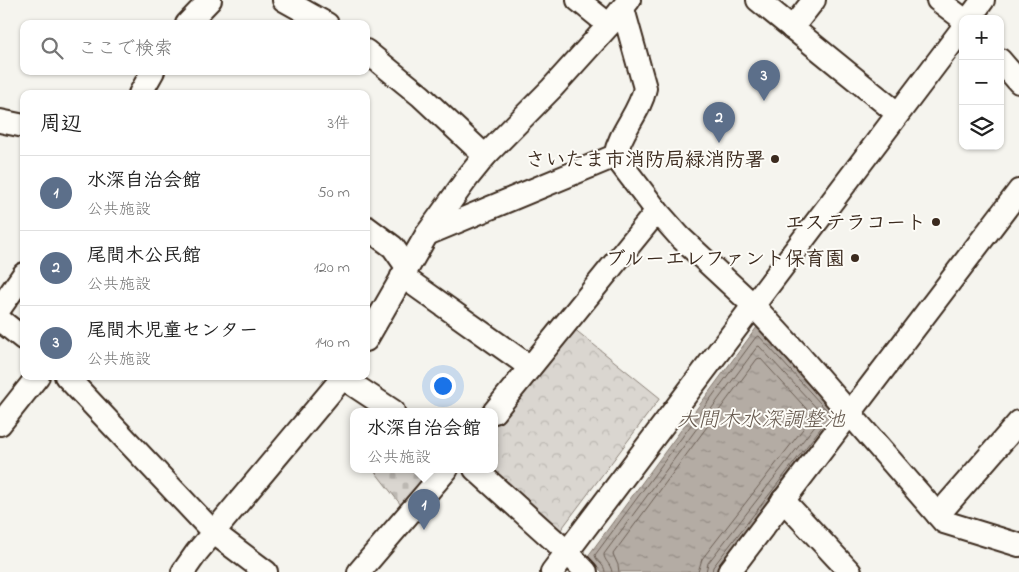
<!DOCTYPE html>
<html lang="ja">
<meta charset="utf-8">
<style>
:root{--surface:#fff;--page:#f6f6f6;--text:#222;--muted:#767676;--line:#e0e0e0;--accent:#0b8043}
body{margin:0;font-family:"Indie Flower","Klee One",sans-serif;background:var(--page);color:var(--text)}
.controls{position:absolute;right:15px;top:15px;display:grid;overflow:hidden;border-radius:10px;box-shadow:0 1px 4px #0004}
.controls button{width:45px;height:45px;display:grid;place-items:center;padding:0;border:0;border-bottom:1px solid var(--line);background:var(--surface);color:var(--text);font:25px sans-serif}
.you{position:absolute;left:442px;top:385px;width:18px;height:18px;margin:-12px;border:4px solid #fff;border-radius:50%;background:#1a73e8;box-shadow:0 0 0 8px #1a73e833}
.badge{display:grid;place-items:center;width:32px;height:32px;border-radius:50%;background:var(--accent);color:#fff;font-size:16px;font-weight:700}
.pin{position:absolute;translate:-50% -41px;filter:drop-shadow(0 1px 2px #0008)}
.pin::after{content:'';position:absolute;top:26px;width:18px;height:15px;background:inherit;clip-path:polygon(0 0,100% 0,50% 100%)}
.popup{position:absolute;left:350px;top:408px;width:148px;height:65px;box-sizing:border-box;display:grid;place-content:center;border-radius:10px;background:var(--surface);filter:drop-shadow(0 1px 4px #0005);font-size:16px;white-space:nowrap;color:var(--muted)}
.popup b{font-size:19px;color:var(--text)}
.popup::after{content:'';position:absolute;left:50%;top:100%;margin-left:-10px;border:10px solid transparent;border-top-color:var(--surface)}
.list{margin:0;padding:0;list-style:none}
h2{display:flex;justify-content:space-between;align-items:center;height:65px;margin:0;padding:0 20px;font-size:21px}
h2 small{font-size:16px;font-weight:400;color:var(--muted)}
.list li{display:grid;grid-template-columns:32px 1fr auto;gap:15px;align-items:center;box-sizing:border-box;height:75px;padding:0 20px;border-top:1px solid var(--line)}
.list b{display:block;font-size:19px;white-space:nowrap}
.list p{margin:0;font-size:16px;white-space:nowrap;color:var(--muted)}
.list em{font-size:16px;font-style:normal;color:var(--muted)}
.icon{flex:none;width:28px;height:28px;fill:none;stroke:currentColor;stroke-width:2;stroke-linecap:round;stroke-linejoin:round}
.map{position:relative;flex:none;width:1019px;height:572px;overflow:hidden}
.search{position:absolute;background:var(--surface);box-shadow:0 1px 4px #0004;left:20px;top:20px;width:350px;height:55px;display:flex;align-items:center;gap:12px;box-sizing:border-box;padding:0 18px;border-radius:10px;color:var(--muted);font-size:19px}
.panel{position:absolute;background:var(--surface);box-shadow:0 1px 4px #0004;left:20px;top:90px;width:350px;height:290px;border-radius:10px}
.map>svg:first-child{display:block}
.cemetery{fill:url(#cemetery-stones);stroke:#8a8077}
.park{fill:url(#park-crowns);stroke:#8a8077}
.water{fill:url(#water-ripples);stroke:#84786e}
.lines{fill:none;stroke-linecap:round;stroke-linejoin:round}
.shore{stroke:#6b5e54;stroke-width:1}
.street-casing{stroke:#3b2a1e;stroke-width:26}
.street{stroke:#fdfcf7;stroke-width:22}
.poi-dot{fill:#3b2a1e;stroke:#fdfcf7;stroke-width:2}
.labels{text-anchor:middle;stroke-width:4;stroke-linejoin:round;paint-order:stroke}
.poi-label{font-size:20px;font-weight:bold;fill:#3b2a1e;stroke:#fdfcf7;text-anchor:end}
.water-label{font-size:21px;font-style:italic;fill:#65584d;stroke:#fdfcf7}
</style>
<div class="map">
<svg width="1019" height="572" viewBox="0 0 1019 572">
<defs>
<pattern id="cemetery-stones" width="16" height="16" patternUnits="userSpaceOnUse" patternTransform="scale(1.25)"><rect width="16" height="16" fill="#dad6d0"/><path d="M2 7V4a2 2 0 0 1 4 0v3zM10 15v-3a2 2 0 0 1 4 0v3z" fill="#bcb8b2"/></pattern>
<pattern id="park-crowns" width="20" height="18" patternUnits="userSpaceOnUse" patternTransform="scale(1.25)"><rect width="20" height="18" fill="#dad6d0"/><path d="M2 6a3 3 0 1 1 6 0M12 15a3 3 0 1 1 6 0" fill="none" stroke="#bcb8b2"/></pattern>
<pattern id="water-ripples" width="26" height="14" patternUnits="userSpaceOnUse" patternTransform="scale(1.25)"><rect width="26" height="14" fill="#b4aca4"/><path d="M2 4q2-2 4 0t4 0M15 11q2-2 4 0t4 0" fill="none" stroke="#948c85"/></pattern>
</defs>
<rect width="100%" height="100%" fill="#f5f4ee"/>
<filter id="ink" filterUnits="userSpaceOnUse"><feTurbulence type="fractalNoise" baseFrequency=".02" numOctaves="2"/><feDisplacementMap in="SourceGraphic" scale="10" xChannelSelector="R" yChannelSelector="G"/><feConvolveMatrix kernelMatrix="1 2 1 2 8 2 1 2 1" color-interpolation-filters="sRGB"/></filter>
<g filter="url(#ink)">
<polygon class="cemetery" points="373,469 433,469 401,505"/>
<polygon class="park" points="573,328 660,398 560,531 486,469 494,469 494,423"/>
<polygon class="water" points="757,327 838,414 715,572 602,572 588,556"/>
<g class="lines">
<g class="shore">
<path d="M 605,572 C 605,564 596,562 595,555 L 756,337 L 759,336 L 831,415 L 713,567 L 712,572"/>
<path d="M 612,572 C 611,564 604,561 604,554 L 757,347 L 759,346 L 823,415 L 708,563 L 706,572"/>
<polyline points="619,572 618,565 613,554 757,359 760,358 813,416 702,559 698,572"/>
</g>
<defs>
<g id="street">
<polyline points="284,0 327,24"/>
<polyline points="578,0 609,25"/>
<polyline points="758,0 897,113"/>
<polyline points="938,0 963,19"/>
<polyline points="969,19 983,0"/>
<polyline points="187,24 210,0"/>
<polyline points="792,28 814,0"/>
<polyline points="366,51 421,96 485,156"/>
<polyline points="1000,60 1019,82"/>
<polyline points="140,94 153,71"/>
<polyline points="0,121 24,126"/>
<polyline points="615,156 657,211 680,237 753,305 798,354 944,522 1019,545"/>
<polyline points="366,227 393,247 407,267"/>
<path d="M 427,234 L 615,156 C 620,131 640,113 645,88 L 623,9"/>
<polyline points="402,276 530,367"/>
<polyline points="0,308 24,274"/>
<polyline points="0,320 24,339"/>
<polyline points="366,340 427,234 468,177 485,156 552,88 609,25 629,0"/>
<polyline points="66,376 213,532 266,572"/>
<polyline points="343,378 393,411"/>
<polyline points="494,412 657,211"/>
<polyline points="0,424 38,376"/>
<polyline points="475,469 567,552 586,572"/>
<polyline points="783,500 850,572"/>
<polyline points="938,515 1019,422"/>
<polyline points="183,572 197,552 344,376"/>
<polyline points="359,572 447,469"/>
<polyline points="552,572 963,28"/>
<polyline points="729,572 1019,191"/>
</g>
</defs>
<use href="#street" class="street-casing"/>
<use href="#street" class="street"/>
</g>
</g>
<g class="poi-dot">
<circle cx="775" cy="159" r="5"/>
<circle cx="936" cy="222" r="5"/>
<circle cx="855" cy="258" r="5"/>
</g>
<g class="labels">
<g class="poi-label">
<text x="765" y="166">さいたま市消防局緑消防署</text>
<text x="926" y="229">エステラコート</text>
<text x="845" y="265">ブルーエレファント保育園</text>
</g>
<g class="water-label">
<text x="761" y="426">大間木水深調整池</text>
</g>
</g>
</svg>
<div class="controls">
<button>+</button>
<button>−</button>
<button><svg class="icon" aria-label="layers" viewBox="0 0 24 24"><path d="M12 4l9 5-9 5-9-5zM3 14l9 5 9-5"/></svg></button>
</div>
<div class="you"></div>
<div class="pin badge" style="left:424px;top:530px;background:#5c6f8a">1</div>
<div class="popup"><b>水深自治会館</b>公共施設</div>
<div class="pin badge" style="left:719px;top:143px;background:#5c6f8a">2</div>
<div class="pin badge" style="left:764px;top:101px;background:#5c6f8a">3</div>
<div class="search"><svg class="icon" aria-label="search" viewBox="0 0 24 24"><circle cx="10" cy="10" r="6"/><path d="M15 15l6 6"/></svg>ここで検索</div>
<section class="panel">
<h2>周辺<small>3件</small></h2>
<ul class="list">
<li><span class="badge" style="background:#5c6f8a">1</span><div><b>水深自治会館</b><p>公共施設</p></div><em>50 m</em></li>
<li><span class="badge" style="background:#5c6f8a">2</span><div><b>尾間木公民館</b><p>公共施設</p></div><em>120 m</em></li>
<li><span class="badge" style="background:#5c6f8a">3</span><div><b>尾間木児童センター</b><p>公共施設</p></div><em>140 m</em></li>
</ul>
</section>
</div>
